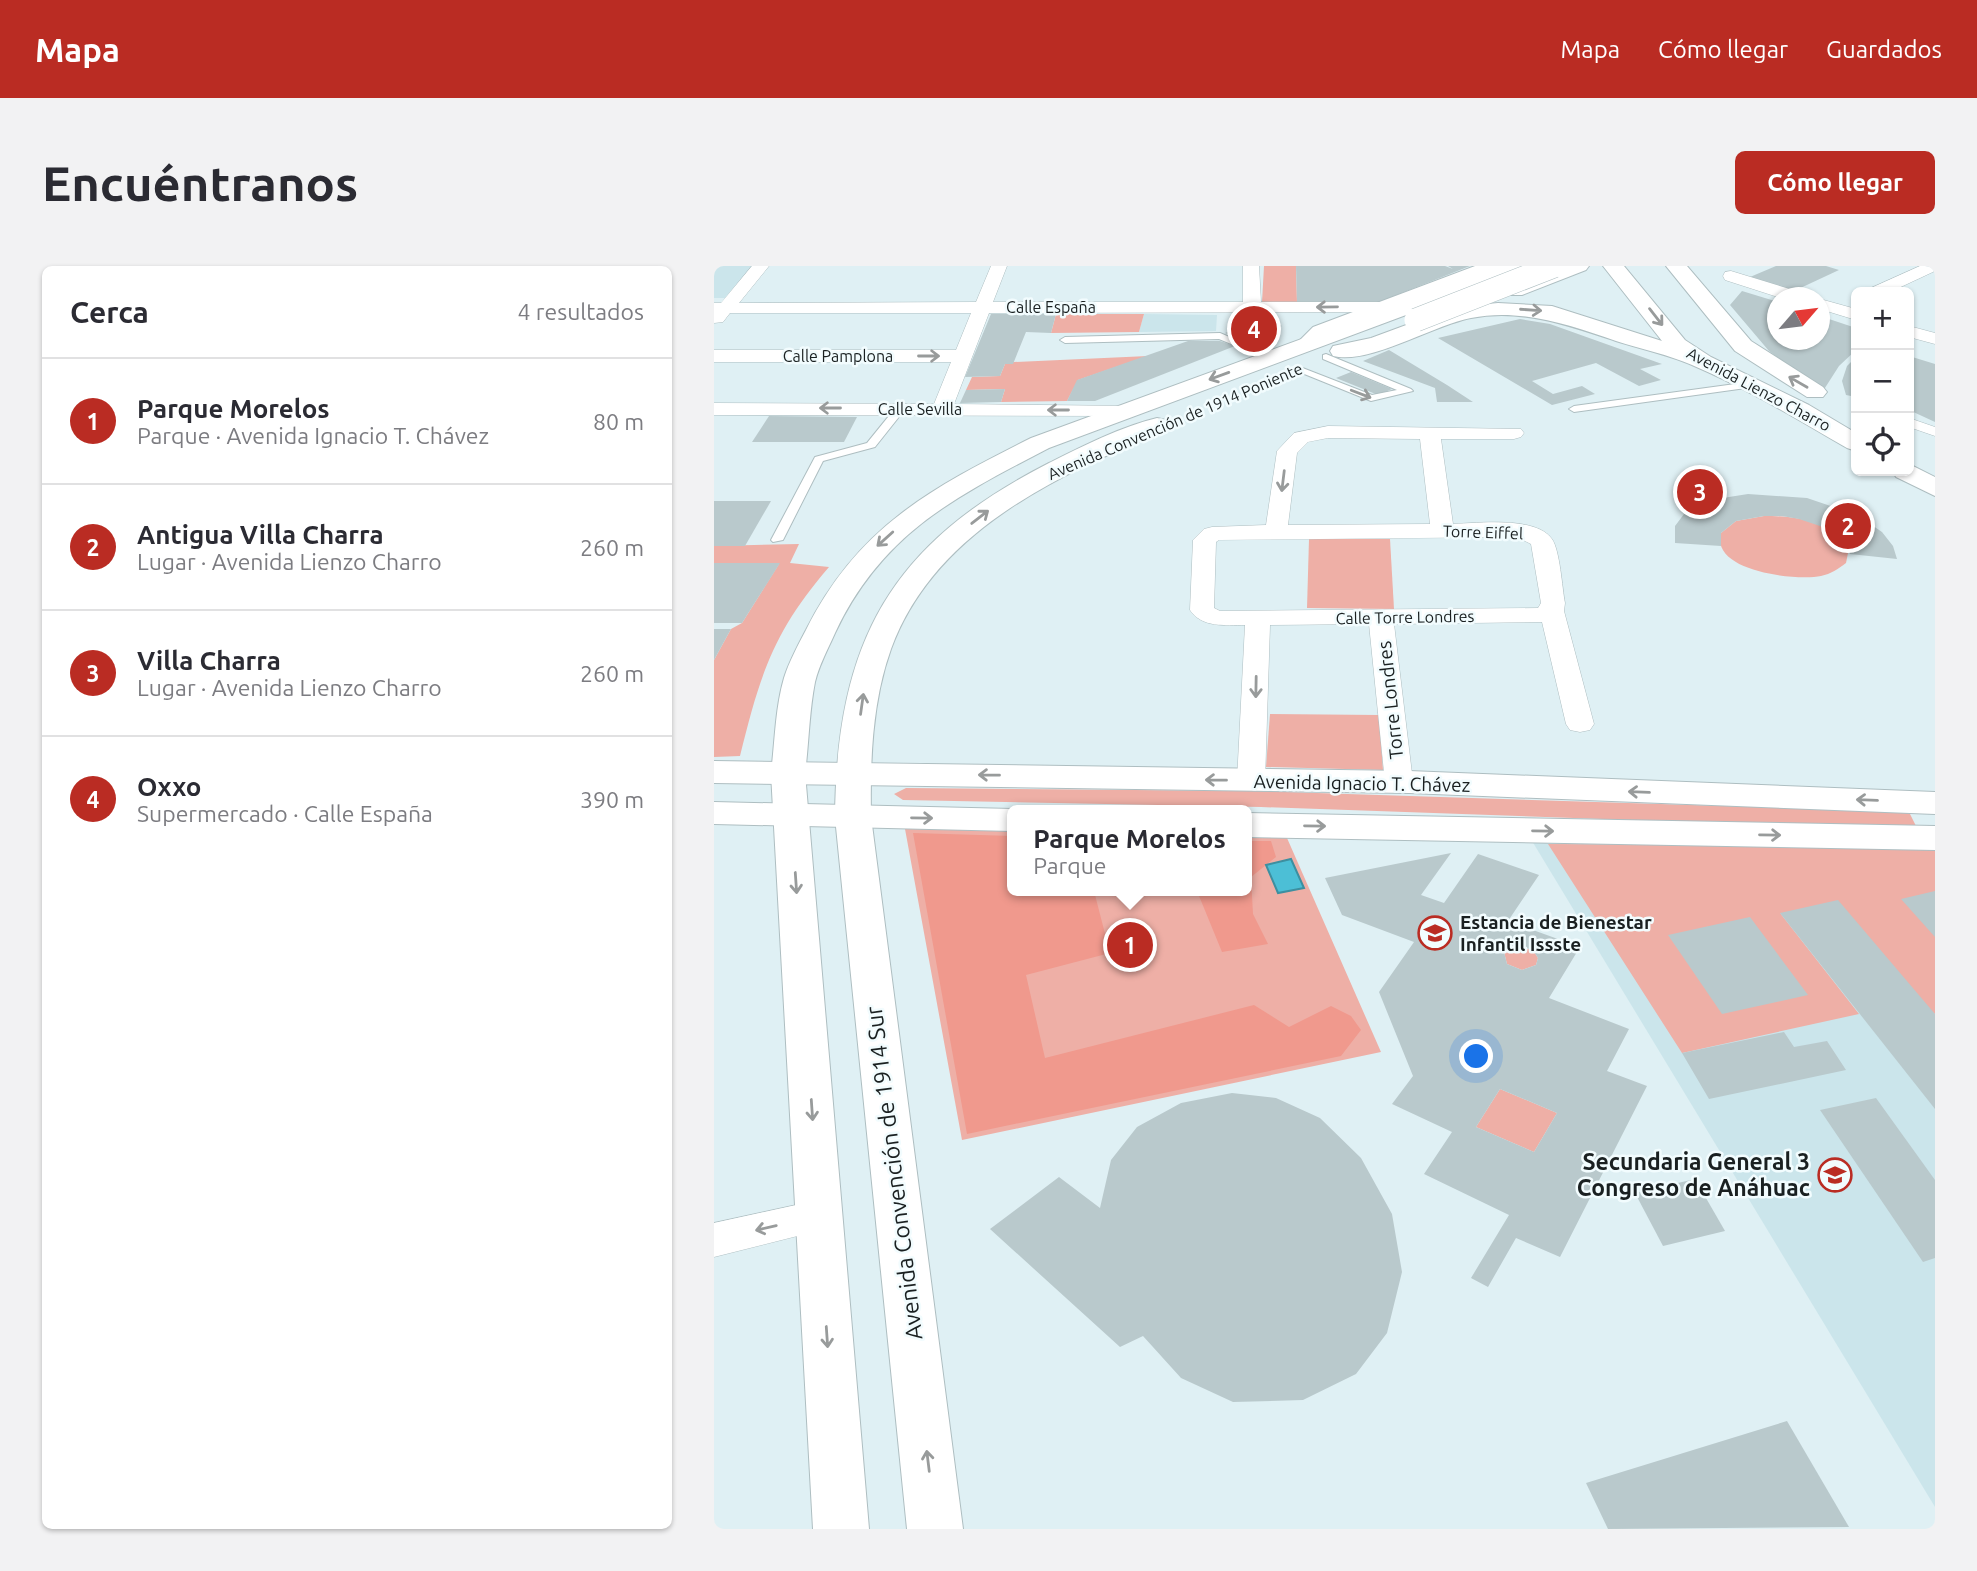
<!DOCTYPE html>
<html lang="es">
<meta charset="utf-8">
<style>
:root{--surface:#fff;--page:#f2f2f3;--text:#2b2b33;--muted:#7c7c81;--line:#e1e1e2;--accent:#ba2c23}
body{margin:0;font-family:Ubuntu,sans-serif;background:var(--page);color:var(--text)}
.controls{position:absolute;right:21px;top:21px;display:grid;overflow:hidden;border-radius:10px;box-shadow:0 2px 5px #0004}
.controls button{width:63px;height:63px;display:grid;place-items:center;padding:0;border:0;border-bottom:2px solid var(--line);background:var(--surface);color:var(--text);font:35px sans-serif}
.compass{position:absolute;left:1053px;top:21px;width:63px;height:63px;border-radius:50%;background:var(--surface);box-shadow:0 2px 5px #0004;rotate:62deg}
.you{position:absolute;left:763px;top:791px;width:24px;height:24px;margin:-18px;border:5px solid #fff;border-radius:50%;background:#1a73e8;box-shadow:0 0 0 10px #1a73e833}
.badge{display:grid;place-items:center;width:46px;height:46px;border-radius:50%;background:var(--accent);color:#fff;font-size:23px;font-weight:700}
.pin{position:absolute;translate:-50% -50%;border:4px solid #fff;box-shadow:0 2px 7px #0006}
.popup{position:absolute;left:293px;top:539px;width:245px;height:91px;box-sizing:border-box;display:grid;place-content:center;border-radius:10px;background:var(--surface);filter:drop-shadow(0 2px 5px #0005);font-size:23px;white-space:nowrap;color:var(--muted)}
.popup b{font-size:26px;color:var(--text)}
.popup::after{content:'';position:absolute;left:50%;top:100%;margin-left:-14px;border:14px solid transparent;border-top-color:var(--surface)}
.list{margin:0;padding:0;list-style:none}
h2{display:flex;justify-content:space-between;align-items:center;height:91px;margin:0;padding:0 28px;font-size:30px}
h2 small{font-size:23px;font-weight:400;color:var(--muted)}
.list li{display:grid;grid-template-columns:46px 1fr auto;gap:21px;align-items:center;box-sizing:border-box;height:126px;padding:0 28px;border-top:2px solid var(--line)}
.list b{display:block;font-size:26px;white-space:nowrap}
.list p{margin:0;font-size:23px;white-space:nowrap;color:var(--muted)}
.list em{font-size:23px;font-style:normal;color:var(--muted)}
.icon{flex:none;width:38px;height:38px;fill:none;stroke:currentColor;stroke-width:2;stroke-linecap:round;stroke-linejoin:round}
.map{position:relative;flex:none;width:1221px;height:1263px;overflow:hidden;border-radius:10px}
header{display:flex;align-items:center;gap:42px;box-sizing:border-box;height:98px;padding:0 35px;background:var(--accent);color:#fff}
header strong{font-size:33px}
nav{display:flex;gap:38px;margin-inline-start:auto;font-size:24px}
.intro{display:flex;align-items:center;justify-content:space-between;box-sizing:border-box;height:168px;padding:0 42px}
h1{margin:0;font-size:49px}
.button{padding:18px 32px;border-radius:10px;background:var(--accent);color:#fff;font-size:24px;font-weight:700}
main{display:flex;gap:42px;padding:0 42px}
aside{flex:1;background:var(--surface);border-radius:10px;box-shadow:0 2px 5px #0004}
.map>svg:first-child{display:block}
.built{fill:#cbe5eb}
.green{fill:#eeafa6}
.forest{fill:#f0998d}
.water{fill:#4cbfd6;stroke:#3d8fa0;stroke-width:2}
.building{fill:#b9c9cc;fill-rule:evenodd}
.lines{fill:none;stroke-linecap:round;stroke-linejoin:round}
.service-casing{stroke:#aebec1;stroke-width:2}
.pedestrian-casing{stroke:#aebec1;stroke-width:1}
.minor-casing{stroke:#aebec1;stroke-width:1}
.tertiary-casing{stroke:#aebec1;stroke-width:2}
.secondary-casing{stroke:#aebec1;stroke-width:2}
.primary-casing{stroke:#aebec1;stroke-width:2}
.service{fill:#fff;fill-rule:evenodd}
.pedestrian{fill:#fff;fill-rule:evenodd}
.minor{fill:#fff;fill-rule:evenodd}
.tertiary{fill:#fff;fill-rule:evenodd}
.secondary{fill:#fff;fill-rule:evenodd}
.primary{fill:#fff;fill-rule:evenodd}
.primary-bridge-casing{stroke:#aebec1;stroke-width:24;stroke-linecap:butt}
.primary-bridge{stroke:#fff;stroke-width:23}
.oneway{stroke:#989b9b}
.labels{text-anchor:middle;stroke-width:5;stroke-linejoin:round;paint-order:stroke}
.far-street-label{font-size:16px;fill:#1a2021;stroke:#f2fcfe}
.street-label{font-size:19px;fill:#1a2021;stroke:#f2fcfe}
.poi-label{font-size:19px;font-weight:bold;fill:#1a2021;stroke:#f2fcfe;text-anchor:start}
.near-poi-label{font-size:23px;font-weight:bold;fill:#1a2021;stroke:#f2fcfe;text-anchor:end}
.near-street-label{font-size:23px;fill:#1a2021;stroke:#f2fcfe}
</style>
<header>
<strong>Mapa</strong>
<nav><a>Mapa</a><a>Cómo llegar</a><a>Guardados</a></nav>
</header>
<div class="intro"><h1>Encuéntranos</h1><a class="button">Cómo llegar</a></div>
<main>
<aside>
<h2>Cerca<small>4 resultados</small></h2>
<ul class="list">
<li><span class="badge">1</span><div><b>Parque Morelos</b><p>Parque · Avenida Ignacio T. Chávez</p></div><em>80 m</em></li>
<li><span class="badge">2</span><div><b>Antigua Villa Charra</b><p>Lugar · Avenida Lienzo Charro</p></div><em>260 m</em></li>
<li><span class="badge">3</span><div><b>Villa Charra</b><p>Lugar · Avenida Lienzo Charro</p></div><em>260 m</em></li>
<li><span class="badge">4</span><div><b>Oxxo</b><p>Supermercado · Calle España</p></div><em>390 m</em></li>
</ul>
</aside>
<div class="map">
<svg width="1221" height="1263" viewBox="0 0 1221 1263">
<rect width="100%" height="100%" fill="#dff0f4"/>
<g class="built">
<polygon points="0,0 38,0 11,32 0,32"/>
<polygon points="430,48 503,49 502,65 425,66"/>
<polygon points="818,575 1221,577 1221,1241"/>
</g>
<g class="green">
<polygon points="550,0 660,0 582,0 583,36 548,36"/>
<polygon points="342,48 430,48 425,66 337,67"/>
<polygon points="434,90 364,114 353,135 287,136 291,123 252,124 258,111 286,110 291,98 300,96"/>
<path d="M 1050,250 C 1080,250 1117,254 1135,282 L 1132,297 C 1124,303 1117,308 1107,310 C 1083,315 996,306 1007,267 L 1022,255 Z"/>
<polygon points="595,273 676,273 680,343 593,342"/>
<path d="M 85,278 L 76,297 L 115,301 C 59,366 46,409 26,490 L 0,491 L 0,394 L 17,363 L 28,357 L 65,298 L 0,297 L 0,280 Z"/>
<polygon points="556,448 665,449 669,504 552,501"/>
<polygon points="192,522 539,525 1195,546 1204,564 547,541 189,534 180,528"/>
<polygon points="191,563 299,565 299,625 533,625 533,571 573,572 667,786 248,874"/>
<polygon points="834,578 1221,580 1221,748 1066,647 1145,748 968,787"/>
<polygon points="803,680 819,684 824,692 822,699 808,704 793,698 790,686"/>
<polygon points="786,823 843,847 820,886 762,861"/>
</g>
<g class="forest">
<polygon points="199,567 299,570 299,625 380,625 396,687 312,709 331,792 540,739 575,761 617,740 637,750 647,764 627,790 253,868"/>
<polygon points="533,575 557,575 562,591 537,611 539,648 554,678 508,686 483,625 533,625"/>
</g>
<polygon class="water" points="577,593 590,622 564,627 552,599"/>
<g class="building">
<polygon points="582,0 731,0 739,3 734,0 756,0 665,36 583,36"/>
<polygon points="1062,0 1112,0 1125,4 1080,25 1036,11"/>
<polygon points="1028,25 1064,36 1064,74 1106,74 1106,50 1142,62 1142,84 1125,100 1109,125 1055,85 1016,39"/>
<polygon points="277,48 342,48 337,67 312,66 299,98 291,98 286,110 251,111"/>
<polygon points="549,53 568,60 531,74 511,67"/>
<polygon points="806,53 836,58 948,98 926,103 947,114 925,120 882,97 818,115 839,128 868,120 881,128 838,139 724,72"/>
<polygon points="474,75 506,75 521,80 381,135 353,135 363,114"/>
<polygon points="675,84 733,119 759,136 723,136 721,122 649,95"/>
<polygon points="1195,90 1221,98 1221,156 1195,144"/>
<polygon points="1142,91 1142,131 1132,129 1128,115 1133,100"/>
<polygon points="637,106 678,123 664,129 622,112"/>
<polygon points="291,123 287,136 246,137 252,124"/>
<polygon points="55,150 143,151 130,176 38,176"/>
<polygon points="1034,228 1093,232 1143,249 1168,266 1179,280 1183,293 1136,288 1131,276 1115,263 1085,253 1068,250 1050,250 1022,255 1007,267 1007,280 961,277 961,260 970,248 996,234"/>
<polygon points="0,235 57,235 31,280 0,280"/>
<polygon points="0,297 66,297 28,357 0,357"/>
<polygon points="0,363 17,363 0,394"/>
<path d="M 737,587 L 707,629 L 730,637 L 764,588 L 825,609 L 794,655 L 866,681 L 835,732 L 915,763 L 893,805 L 933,820 L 846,991 L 802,972 L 774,1021 L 757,1012 L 795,949 L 710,908 L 738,866 L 678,838 L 699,810 L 665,726 L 700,676 L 628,649 L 611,612 ZM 803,680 L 819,684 L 824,692 L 822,699 L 808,704 L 793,698 L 790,686 ZM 786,823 L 843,847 L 820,886 L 762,861 Z"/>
<polygon points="1221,625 1221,671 1187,633"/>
<polygon points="1124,634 1221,748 1221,843 1066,647"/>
<polygon points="1036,651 1094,729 1008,748 954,669"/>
<polygon points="1070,766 1080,781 1113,775 1132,804 995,833 968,787"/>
<polygon points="518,827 562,832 606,852 647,892 678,948 688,1006 673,1067 642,1108 589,1134 519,1136 467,1112 429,1070 406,1081 276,963 345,911 386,942 397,894 423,861 467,837"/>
<polygon points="1162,832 1221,914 1221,992 1209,996 1106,844"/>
<polygon points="981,913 1011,965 949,980 921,927"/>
<polygon points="1073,1155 1135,1261 894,1263 872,1217"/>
</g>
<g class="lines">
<defs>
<g id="service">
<polygon points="506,67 562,91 554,93 505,73 351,77 346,74 351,71"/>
<polygon points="612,88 697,123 699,125 657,135 578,103 586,101 658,129 683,124 609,93 609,89"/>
<polygon points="1036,116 1041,119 1039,121 860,146 855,143 860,140"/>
<polygon points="183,140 192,142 161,181 109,195 69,274 59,276 57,274 101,191 153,177"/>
</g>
<polygon id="pedestrian" points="1195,152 1221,161 1221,170 1195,161"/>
<g id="minor">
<polygon points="38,0 55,0 25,37 262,36 277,0 293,0 279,36 529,36 529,0 545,0 547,36 675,36 684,41 675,46 275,47 240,138 419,140 422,144 419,148 412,150 0,149 0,137 220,138 237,96 0,96 0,84 242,84 257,47 16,47 9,56 0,57 0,37 7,37"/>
<polygon points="1206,0 1221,0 1221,5 1176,26 1154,26 1157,22"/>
<polygon points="1017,5 1092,28 1094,32 1067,32 1011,14 1009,10 1011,6"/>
<polygon points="1106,33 1142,43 1142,54 1106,43"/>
<polygon points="1195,60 1221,67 1221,78 1195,71"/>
<path d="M 614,160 L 807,163 L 810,167 L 807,171 L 800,173 L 727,173 L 739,258 C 764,257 822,250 838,273 C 846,285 848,321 851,337 L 850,345 L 880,458 L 876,464 L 866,466 L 856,464 L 852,458 L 828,356 L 680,358 L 699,516 L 695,522 L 685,525 L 675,522 L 671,516 L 655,358 L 556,359 L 551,515 L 547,521 L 537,524 L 527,521 L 523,515 L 531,359 C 511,359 488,362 476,344 L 479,274 L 490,263 L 498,261 L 552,259 L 563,185 L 580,167 ZM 614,172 L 706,173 L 716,258 L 574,259 L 583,187 L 594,176 ZM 803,271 L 817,278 L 827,337 L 824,342 L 506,345 L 500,342 L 502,276 L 505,274 Z"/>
<polygon points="105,934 119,939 125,950 119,961 0,991 0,957"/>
</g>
<g id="tertiary">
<path d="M 761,0 L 790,0 L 787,4 L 615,71 C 605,79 599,86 585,83 L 582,78 L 599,61 Z"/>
<polygon points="847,0 875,0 872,4 808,29 794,29 791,25 794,21"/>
<path d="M 889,0 L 910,0 L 971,74 L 997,91 L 1095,139 L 1142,167 L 1142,185 L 1133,182 C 1083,153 1032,122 978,99 C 955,89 927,83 902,75 C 855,59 807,42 757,52 C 719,59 656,99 619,90 L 616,85 L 619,80 L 657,72 L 741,41 L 784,37 L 838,40 L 948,75 Z"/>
<polygon points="952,0 973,0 1037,75 1109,121 1113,126 1109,131 1093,131 1021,85"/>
<polygon points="1195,198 1221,211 1221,230 1182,211 1178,205 1195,205"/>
</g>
<g id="secondary">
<polygon points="0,495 695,505 1221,526 1221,548 695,527 0,517"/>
<polygon points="0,536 299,543 305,544 299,544 299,565 0,558"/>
<polygon points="533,547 1221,560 1221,584 533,571"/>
</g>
<g id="primary">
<path d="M 787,0 L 816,0 L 813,4 L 335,182 C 241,231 168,267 121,367 C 114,383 105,399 101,416 C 95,446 95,477 91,507 L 155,1263 L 99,1263 L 57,507 C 61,476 61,443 70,412 C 75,396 84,379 92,364 C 144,260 218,222 317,172 Z"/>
<path d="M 443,152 L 452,154 L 455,159 L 452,164 C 344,209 220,265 177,383 C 158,436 156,495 157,551 L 249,1263 L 193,1263 L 121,551 C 123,375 176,278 335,197 C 369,180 406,161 443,152 Z"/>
</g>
</defs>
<use href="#service" class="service-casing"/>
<use href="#pedestrian" class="pedestrian-casing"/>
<use href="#minor" class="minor-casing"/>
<use href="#tertiary" class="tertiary-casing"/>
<use href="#secondary" class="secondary-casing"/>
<use href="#primary" class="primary-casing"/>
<use href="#service" class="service"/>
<use href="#pedestrian" class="pedestrian"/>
<use href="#minor" class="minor"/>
<use href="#tertiary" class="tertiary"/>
<use href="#secondary" class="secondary"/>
<use href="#primary" class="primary"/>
<defs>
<polyline id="primary-bridge" points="702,54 840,0"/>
</defs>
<use href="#primary-bridge" class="primary-bridge-casing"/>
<use href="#primary-bridge" class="primary-bridge"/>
</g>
<defs><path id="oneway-shaft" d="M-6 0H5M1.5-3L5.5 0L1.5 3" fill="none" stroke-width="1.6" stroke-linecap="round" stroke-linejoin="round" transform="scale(1.75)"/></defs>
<g class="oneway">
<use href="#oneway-shaft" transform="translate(613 41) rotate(179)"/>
<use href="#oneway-shaft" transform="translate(817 44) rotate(4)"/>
<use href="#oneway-shaft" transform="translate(942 51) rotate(52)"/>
<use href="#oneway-shaft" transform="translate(215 90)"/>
<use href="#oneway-shaft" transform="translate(505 110) rotate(160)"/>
<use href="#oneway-shaft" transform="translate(1084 116) rotate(-150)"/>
<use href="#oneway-shaft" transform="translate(647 128) rotate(21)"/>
<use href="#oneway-shaft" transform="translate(116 142) rotate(180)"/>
<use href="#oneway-shaft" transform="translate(344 144) rotate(-180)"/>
<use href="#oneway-shaft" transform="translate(569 215) rotate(97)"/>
<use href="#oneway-shaft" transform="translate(266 251) rotate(-38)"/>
<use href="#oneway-shaft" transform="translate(171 273) rotate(138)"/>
<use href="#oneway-shaft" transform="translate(542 421) rotate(91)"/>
<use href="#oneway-shaft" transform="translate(148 438) rotate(-82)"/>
<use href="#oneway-shaft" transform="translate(275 509) rotate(-179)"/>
<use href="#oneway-shaft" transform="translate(502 514) rotate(-179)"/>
<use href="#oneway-shaft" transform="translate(925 526) rotate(-178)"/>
<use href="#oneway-shaft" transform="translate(1153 534) rotate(-178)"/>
<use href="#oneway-shaft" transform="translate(208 552) rotate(1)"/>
<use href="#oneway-shaft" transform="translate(601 560) rotate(1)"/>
<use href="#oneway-shaft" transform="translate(829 565) rotate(1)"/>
<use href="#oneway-shaft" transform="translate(1056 569) rotate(1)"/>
<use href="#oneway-shaft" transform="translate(82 617) rotate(86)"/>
<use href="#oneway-shaft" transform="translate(98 844) rotate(86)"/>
<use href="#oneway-shaft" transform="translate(52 962) rotate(167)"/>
<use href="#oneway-shaft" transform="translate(113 1071) rotate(86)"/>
<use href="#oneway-shaft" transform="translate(214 1195) rotate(-97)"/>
</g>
<defs>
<symbol id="school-ring" viewBox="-11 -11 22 22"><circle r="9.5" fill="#f2fcfe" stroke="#ba2c23" stroke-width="1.5"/><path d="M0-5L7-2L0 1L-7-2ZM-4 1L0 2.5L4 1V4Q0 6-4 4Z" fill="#ba2c23"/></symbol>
</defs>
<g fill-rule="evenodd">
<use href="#school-ring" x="702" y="648" width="38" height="38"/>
<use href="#school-ring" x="1102" y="890" width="38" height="38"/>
</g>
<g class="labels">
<g class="far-street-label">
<text x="337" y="47">Calle España</text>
<text x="124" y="96">Calle Pamplona</text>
<text transform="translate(1045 123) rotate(28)" y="6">Avenida Lienzo Charro</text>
<text x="206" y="149">Calle Sevilla</text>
<text transform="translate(461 155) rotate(-23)" y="6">Avenida Convención de 1914 Poniente</text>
<text transform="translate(769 266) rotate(2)" y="6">Torre Eiffel</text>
<text transform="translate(691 351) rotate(-1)" y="6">Calle Torre Londres</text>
</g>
<g class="street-label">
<text transform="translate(676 434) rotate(-96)" y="7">Torre Londres</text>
<text transform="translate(648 517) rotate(1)" y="7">Avenida Ignacio T. Chávez</text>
</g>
<g class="poi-label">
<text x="746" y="663">Estancia de Bienestar<tspan x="746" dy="22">Infantil Issste</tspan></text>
</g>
<g class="near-poi-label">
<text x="1096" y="904">Secundaria General 3<tspan x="1096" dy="26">Congreso de Anáhuac</tspan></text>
</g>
<g class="near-street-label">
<text transform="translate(180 907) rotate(-97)" y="8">Avenida Convención de 1914 Sur</text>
</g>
</g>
</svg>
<div class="controls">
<button>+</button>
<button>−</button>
<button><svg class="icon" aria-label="locate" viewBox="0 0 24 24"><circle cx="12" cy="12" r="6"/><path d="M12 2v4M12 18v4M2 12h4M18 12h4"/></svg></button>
</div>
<svg class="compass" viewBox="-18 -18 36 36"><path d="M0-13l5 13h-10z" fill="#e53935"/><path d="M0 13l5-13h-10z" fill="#7c7c81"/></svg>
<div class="you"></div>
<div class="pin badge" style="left:416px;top:679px">1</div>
<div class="popup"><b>Parque Morelos</b>Parque</div>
<div class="pin badge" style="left:1134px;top:260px">2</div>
<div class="pin badge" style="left:986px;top:226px">3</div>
<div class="pin badge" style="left:540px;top:63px">4</div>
</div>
</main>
